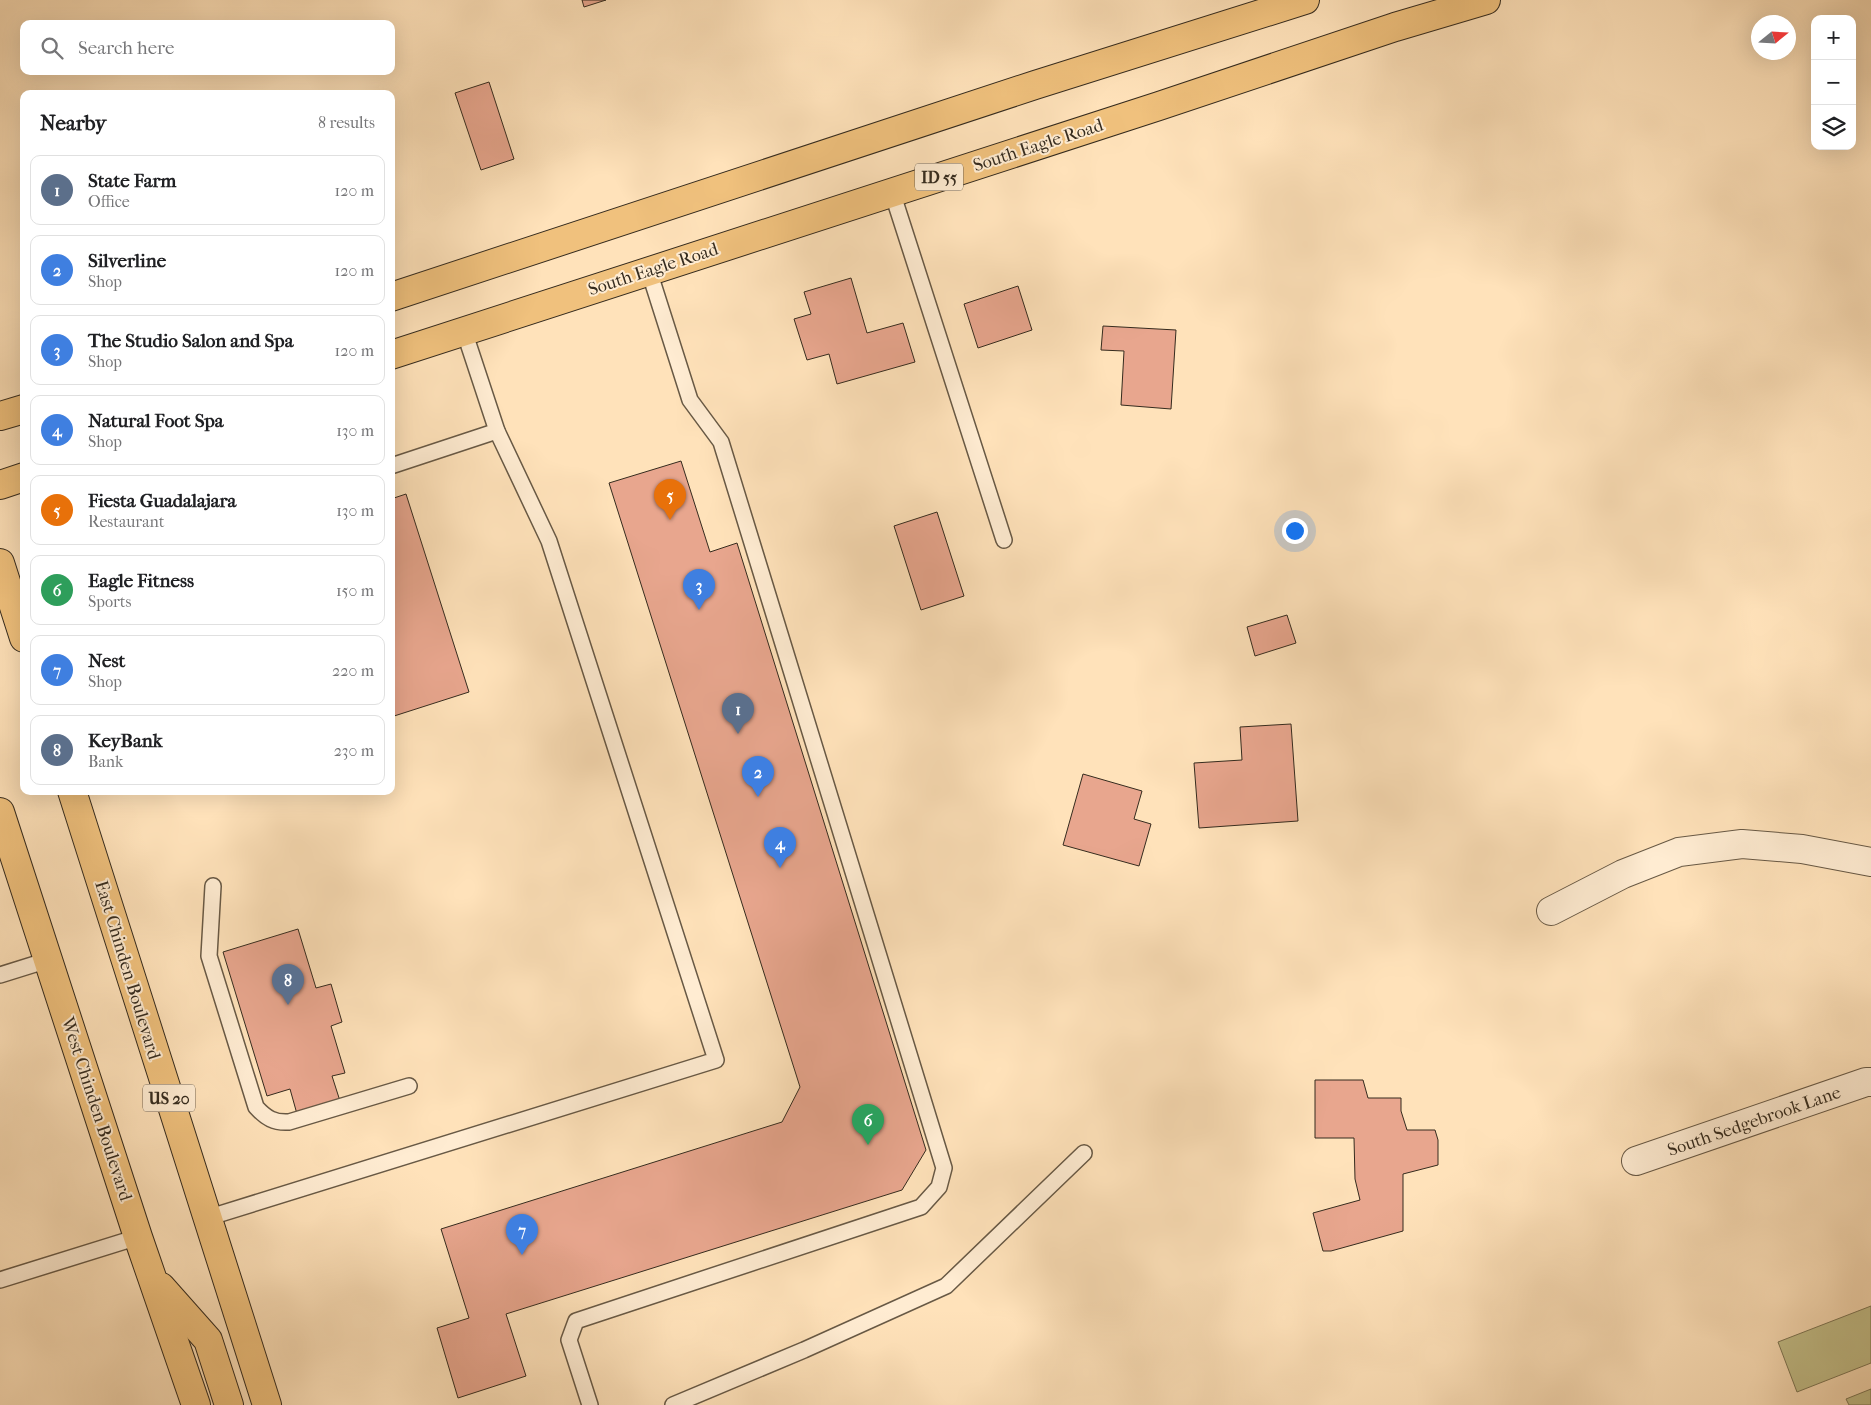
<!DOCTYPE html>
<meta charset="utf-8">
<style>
:root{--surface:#fff;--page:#f2f2f2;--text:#202124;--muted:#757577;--line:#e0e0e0;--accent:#7c3aed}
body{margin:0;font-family:"IM FELL French Canon",serif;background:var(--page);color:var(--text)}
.controls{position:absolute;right:15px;top:15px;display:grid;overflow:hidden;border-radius:10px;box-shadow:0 5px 20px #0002}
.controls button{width:45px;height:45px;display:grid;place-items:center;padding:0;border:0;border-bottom:1px solid var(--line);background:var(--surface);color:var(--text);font:25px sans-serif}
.compass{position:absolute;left:1751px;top:15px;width:45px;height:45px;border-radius:50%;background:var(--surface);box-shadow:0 5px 20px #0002;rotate:72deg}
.you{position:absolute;left:1294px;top:530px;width:18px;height:18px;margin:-12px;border:4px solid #fff;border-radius:50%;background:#1a73e8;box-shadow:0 0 0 8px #1a73e833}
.badge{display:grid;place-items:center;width:32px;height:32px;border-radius:50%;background:var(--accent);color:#fff;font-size:16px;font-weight:700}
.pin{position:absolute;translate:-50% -41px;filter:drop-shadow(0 1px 2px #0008)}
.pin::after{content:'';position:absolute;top:26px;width:18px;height:15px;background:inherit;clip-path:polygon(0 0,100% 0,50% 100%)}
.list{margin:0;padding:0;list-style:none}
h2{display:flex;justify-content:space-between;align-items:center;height:65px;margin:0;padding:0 20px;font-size:21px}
h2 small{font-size:16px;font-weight:400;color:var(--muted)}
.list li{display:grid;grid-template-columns:32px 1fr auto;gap:15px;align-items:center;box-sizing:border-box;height:70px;margin:0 10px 10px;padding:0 10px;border:1px solid var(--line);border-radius:10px}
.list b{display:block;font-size:19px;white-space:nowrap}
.list p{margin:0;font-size:16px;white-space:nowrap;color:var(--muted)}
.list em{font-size:16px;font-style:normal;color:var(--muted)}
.icon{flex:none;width:28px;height:28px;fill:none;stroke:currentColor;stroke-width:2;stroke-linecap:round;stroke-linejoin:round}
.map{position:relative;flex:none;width:1871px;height:1405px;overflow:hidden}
.search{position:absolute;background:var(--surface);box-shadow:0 5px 20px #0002;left:20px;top:20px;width:375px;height:55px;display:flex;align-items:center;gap:12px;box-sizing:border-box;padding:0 18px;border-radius:10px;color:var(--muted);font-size:19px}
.panel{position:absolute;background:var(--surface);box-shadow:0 5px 20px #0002;left:20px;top:90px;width:375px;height:705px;border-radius:10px}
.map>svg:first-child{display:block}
.green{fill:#c5c28c;stroke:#7d7655}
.building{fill:#e8a68e;stroke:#352b1e}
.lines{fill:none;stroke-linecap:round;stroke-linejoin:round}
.service-casing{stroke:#685945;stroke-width:18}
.minor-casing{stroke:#685945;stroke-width:30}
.primary-casing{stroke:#352b1e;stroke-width:30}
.trunk-casing{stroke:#352b1e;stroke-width:30}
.service{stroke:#ffecd2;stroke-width:15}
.minor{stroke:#ffecd2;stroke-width:28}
.primary{stroke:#f0c17d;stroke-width:28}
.trunk{stroke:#f0c17d;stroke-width:28}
.labels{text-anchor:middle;stroke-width:4;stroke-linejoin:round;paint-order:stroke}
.shield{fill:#ffecd2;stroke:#726554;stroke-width:1}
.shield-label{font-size:16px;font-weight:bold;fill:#352b1e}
.street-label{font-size:18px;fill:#352b1e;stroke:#ffecd2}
</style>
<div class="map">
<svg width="1871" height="1405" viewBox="0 0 1871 1405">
<rect width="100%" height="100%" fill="#ffe2ba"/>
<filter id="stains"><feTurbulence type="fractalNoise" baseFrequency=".004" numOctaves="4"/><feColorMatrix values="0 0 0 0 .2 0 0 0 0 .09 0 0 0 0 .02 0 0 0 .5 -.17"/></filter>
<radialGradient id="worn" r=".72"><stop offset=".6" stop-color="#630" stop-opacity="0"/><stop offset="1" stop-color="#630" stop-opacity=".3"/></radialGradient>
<g class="green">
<polygon points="1871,1306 1871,1363 1797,1392 1778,1342"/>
<polygon points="1871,1389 1871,1405 1849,1405 1846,1399"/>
</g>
<g class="building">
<polygon points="582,0 606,0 584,7"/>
<polygon points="489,82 514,159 481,170 455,93"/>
<polygon points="851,278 867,333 903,323 915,362 837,384 829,354 807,360 794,319 811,314 804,292"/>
<polygon points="1018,286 1032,330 978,348 964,304"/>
<polygon points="1103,326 1176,330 1171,409 1121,405 1124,351 1101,350"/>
<polygon points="681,461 710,552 737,543 926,1150 902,1190 506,1314 526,1376 458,1398 437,1328 469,1318 441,1229 782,1122 800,1087 609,483"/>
<polygon points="406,494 469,692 391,717 391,499"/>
<polygon points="937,512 964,596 921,610 894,526"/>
<polygon points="1287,615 1296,643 1255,656 1247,627"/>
<polygon points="1291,724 1298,821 1199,828 1194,763 1242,760 1240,727"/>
<polygon points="1083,774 1142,791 1134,819 1151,824 1139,866 1063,845"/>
<polygon points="298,929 316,988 331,984 342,1022 331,1026 345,1073 332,1076 340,1101 297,1114 290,1089 267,1096 223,952"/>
<polygon points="1315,1080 1363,1080 1368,1098 1401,1098 1401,1111 1407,1130 1435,1130 1438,1140 1438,1165 1403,1174 1403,1231 1331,1251 1323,1251 1313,1213 1360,1200 1355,1179 1354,1138 1315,1138"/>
</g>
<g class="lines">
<defs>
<g id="service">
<polyline points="892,192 1004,540"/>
<polyline points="391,466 497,431"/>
<path d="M 213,886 L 209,956 L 256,1107 C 266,1118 274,1123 289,1122 L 409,1086"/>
<polyline points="0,975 48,960"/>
<polyline points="207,1218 716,1060 549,541 497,431 464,331"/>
<polyline points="0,1280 138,1237"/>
<polyline points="590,1405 569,1340 576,1321 921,1207 939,1187 944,1168 721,442 690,400 649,271"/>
<polyline points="673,1405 804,1350 946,1286 1084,1153"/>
</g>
<g id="minor">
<polyline points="1551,911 1623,874 1679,852 1742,844 1802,849 1871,862"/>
<polyline points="1636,1161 1866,1082 1871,1082"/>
</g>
<g id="primary">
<polyline points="0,563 24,638"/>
<polyline points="72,791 267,1405"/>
<polyline points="0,812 138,1237 196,1405"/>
<polyline points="161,1287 208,1340 229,1405"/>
</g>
<g id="trunk">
<polyline points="391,297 1035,85 1305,0"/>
<polyline points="391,355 1159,106 1395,27 1486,0"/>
<polyline points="0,416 24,409"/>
<polyline points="0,485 24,477"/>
</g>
</defs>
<use href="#service" class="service-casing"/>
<use href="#minor" class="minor-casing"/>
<use href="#primary" class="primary-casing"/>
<use href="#trunk" class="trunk-casing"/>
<use href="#service" class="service"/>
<use href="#minor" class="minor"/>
<use href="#primary" class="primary"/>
<use href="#trunk" class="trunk"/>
</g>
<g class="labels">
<g class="shield">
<rect x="915" y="163.5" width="48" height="27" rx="4"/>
<rect x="143" y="1084.5" width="52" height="27" rx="4"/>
</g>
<g class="shield-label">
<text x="939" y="183">ID 55</text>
<text x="169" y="1104">US 20</text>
</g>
<g class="street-label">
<text transform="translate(1038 145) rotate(-18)" y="6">South Eagle Road</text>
<text transform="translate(653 269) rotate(-18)" y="6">South Eagle Road</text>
<text transform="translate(128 970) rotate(73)" y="6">East Chinden Boulevard</text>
<text transform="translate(97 1109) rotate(72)" y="6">West Chinden Boulevard</text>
<text transform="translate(1754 1121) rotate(-19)" y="6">South Sedgebrook Lane</text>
</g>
</g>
<rect width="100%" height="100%" filter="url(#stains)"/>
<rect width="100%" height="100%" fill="url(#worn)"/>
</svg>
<div class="controls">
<button>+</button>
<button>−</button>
<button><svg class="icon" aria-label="layers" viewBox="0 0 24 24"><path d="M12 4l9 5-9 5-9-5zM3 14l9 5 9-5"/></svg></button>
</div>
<svg class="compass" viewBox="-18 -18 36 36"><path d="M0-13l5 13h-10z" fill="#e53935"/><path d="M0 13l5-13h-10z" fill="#757577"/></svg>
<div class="you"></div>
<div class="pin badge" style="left:738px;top:734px;background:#5c6f8a">1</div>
<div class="pin badge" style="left:758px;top:797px;background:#3f7fe0">2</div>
<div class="pin badge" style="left:699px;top:610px;background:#3f7fe0">3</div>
<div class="pin badge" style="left:780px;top:868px;background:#3f7fe0">4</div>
<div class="pin badge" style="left:670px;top:520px;background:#e8710a">5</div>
<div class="pin badge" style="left:868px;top:1145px;background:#2e9e5b">6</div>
<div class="pin badge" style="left:522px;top:1255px;background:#3f7fe0">7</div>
<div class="pin badge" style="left:288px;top:1005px;background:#5c6f8a">8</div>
<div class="search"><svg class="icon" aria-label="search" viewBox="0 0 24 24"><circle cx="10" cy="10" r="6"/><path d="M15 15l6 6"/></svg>Search here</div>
<section class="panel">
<h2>Nearby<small>8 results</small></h2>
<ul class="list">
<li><span class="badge" style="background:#5c6f8a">1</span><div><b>State Farm</b><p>Office</p></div><em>120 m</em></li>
<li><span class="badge" style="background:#3f7fe0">2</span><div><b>Silverline</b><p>Shop</p></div><em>120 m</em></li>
<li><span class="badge" style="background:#3f7fe0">3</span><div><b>The Studio Salon and Spa</b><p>Shop</p></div><em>120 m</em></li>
<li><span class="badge" style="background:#3f7fe0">4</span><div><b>Natural Foot Spa</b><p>Shop</p></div><em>130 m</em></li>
<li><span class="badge" style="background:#e8710a">5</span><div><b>Fiesta Guadalajara</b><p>Restaurant</p></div><em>130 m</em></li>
<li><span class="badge" style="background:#2e9e5b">6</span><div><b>Eagle Fitness</b><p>Sports</p></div><em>150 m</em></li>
<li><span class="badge" style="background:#3f7fe0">7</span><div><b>Nest</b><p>Shop</p></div><em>220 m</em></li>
<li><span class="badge" style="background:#5c6f8a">8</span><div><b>KeyBank</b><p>Bank</p></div><em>230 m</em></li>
</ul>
</section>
</div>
